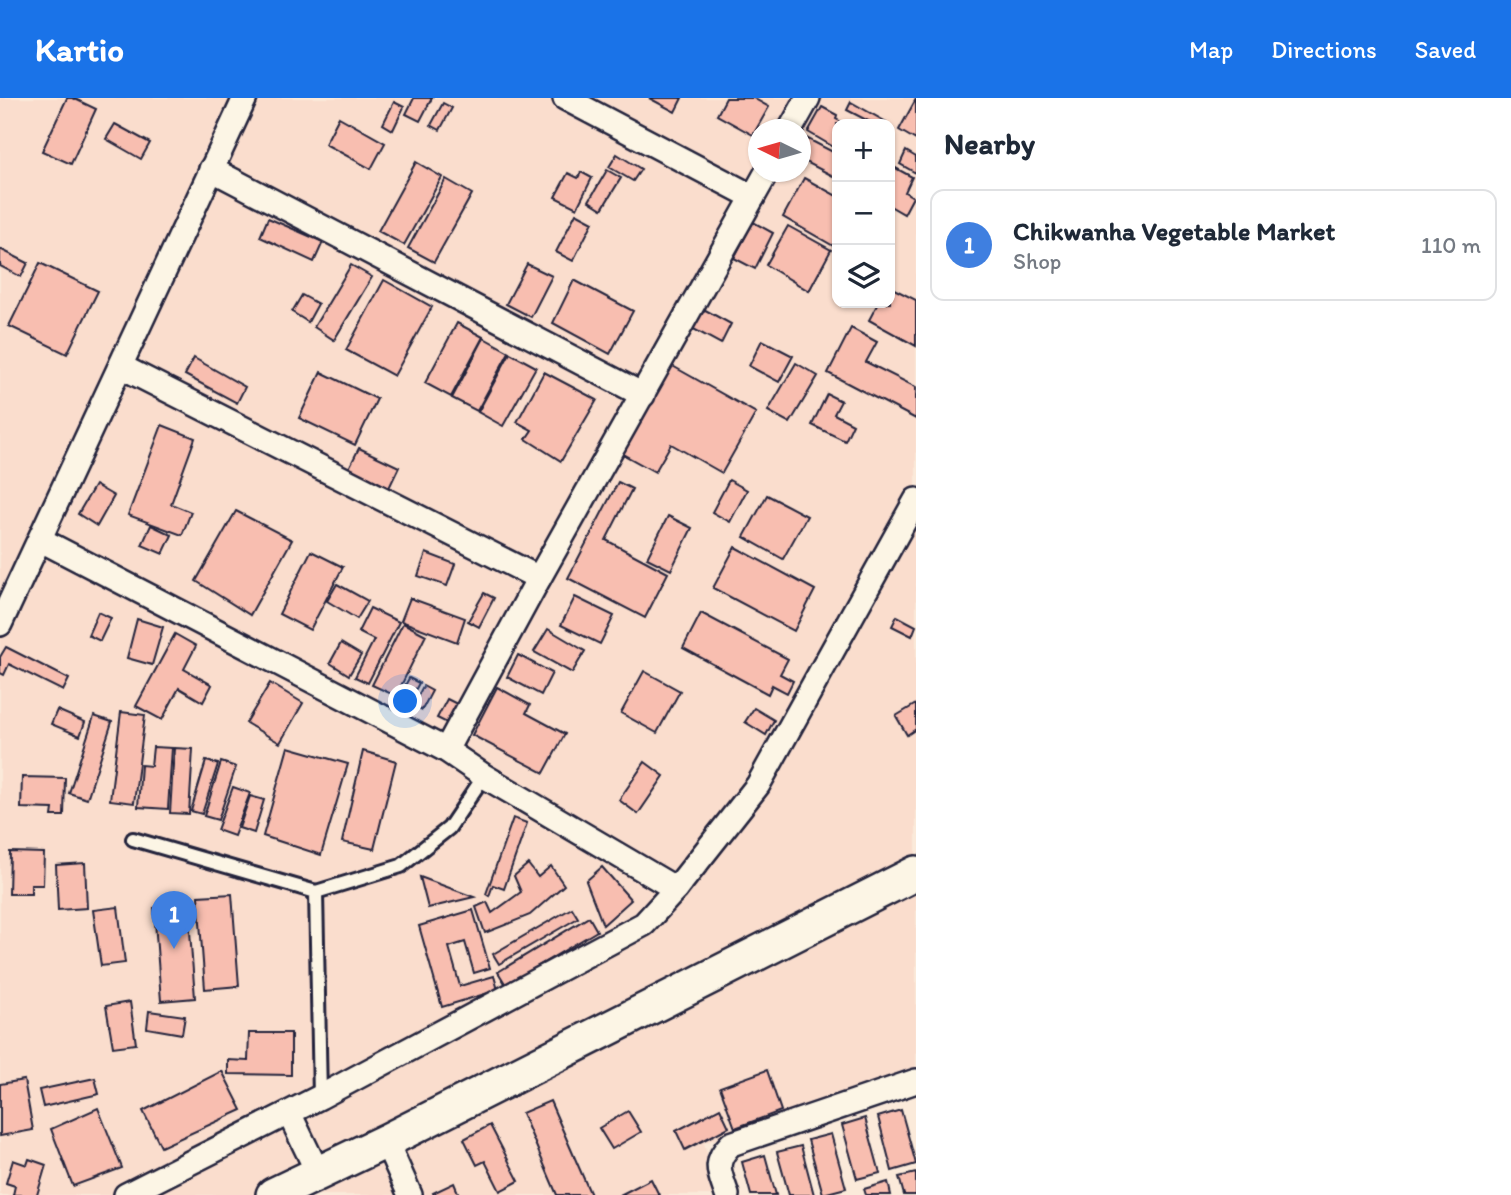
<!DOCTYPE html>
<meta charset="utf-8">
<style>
:root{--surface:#fff;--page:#f6f6f7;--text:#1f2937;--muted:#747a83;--line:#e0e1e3;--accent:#1a73e8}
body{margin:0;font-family:Itim,sans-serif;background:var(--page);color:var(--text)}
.controls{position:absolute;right:21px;top:21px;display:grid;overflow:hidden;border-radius:14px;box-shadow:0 2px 5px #0004}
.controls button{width:63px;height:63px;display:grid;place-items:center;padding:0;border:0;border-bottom:2px solid var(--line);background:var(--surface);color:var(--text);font:35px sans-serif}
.compass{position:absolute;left:748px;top:21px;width:63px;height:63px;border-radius:50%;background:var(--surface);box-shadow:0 2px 5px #0004;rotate:275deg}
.you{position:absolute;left:406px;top:604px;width:24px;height:24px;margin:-18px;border:5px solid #fff;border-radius:50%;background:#1a73e8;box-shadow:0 0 0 10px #1a73e833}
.badge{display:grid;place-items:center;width:46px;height:46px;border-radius:50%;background:var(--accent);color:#fff;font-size:23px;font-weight:700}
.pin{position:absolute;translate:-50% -58px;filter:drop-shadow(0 2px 4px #0008)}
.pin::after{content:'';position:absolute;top:37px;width:24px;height:21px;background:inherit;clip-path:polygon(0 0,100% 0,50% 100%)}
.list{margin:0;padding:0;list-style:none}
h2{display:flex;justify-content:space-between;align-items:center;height:91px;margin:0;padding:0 28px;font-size:30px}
h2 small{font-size:23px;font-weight:400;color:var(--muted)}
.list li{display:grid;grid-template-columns:46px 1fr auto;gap:21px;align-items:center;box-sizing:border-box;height:112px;margin:0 14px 14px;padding:0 14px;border:2px solid var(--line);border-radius:14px}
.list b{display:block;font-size:26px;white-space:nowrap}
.list p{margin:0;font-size:23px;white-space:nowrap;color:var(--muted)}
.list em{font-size:23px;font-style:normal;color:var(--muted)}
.icon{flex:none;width:38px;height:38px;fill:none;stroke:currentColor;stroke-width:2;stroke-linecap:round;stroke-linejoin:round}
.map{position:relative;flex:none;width:916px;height:1097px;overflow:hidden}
header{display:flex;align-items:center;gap:42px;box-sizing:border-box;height:98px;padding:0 35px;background:var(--accent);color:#fff}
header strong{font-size:33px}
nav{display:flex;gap:38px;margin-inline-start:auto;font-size:24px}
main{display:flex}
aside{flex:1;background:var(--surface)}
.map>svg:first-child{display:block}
.built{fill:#faddcd;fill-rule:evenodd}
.building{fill:#f8beb0;stroke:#22223b;stroke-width:2}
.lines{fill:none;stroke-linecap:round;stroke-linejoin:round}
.lane-casing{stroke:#22223b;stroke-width:18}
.street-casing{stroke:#22223b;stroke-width:28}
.secondary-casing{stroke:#22223b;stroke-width:38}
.lane{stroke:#fcf5e5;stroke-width:12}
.street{stroke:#fcf5e5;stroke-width:23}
.secondary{stroke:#fcf5e5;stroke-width:33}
</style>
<header>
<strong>Kartio</strong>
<nav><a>Map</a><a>Directions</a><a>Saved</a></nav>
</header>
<main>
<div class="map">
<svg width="916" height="1097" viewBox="0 0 916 1097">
<rect width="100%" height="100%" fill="#fbeada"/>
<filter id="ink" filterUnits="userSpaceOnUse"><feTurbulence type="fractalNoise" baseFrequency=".0143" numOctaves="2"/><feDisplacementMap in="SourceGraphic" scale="14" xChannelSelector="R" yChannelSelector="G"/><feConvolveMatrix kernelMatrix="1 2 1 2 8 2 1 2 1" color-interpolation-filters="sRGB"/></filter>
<g filter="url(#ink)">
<path class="built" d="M 0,0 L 916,0 L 916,974 L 704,1045 L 719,1097 L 0,1097 ZM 837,26 L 890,26 L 890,205 L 837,205 ZM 758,32 L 800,32 L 800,74 L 758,74 Z"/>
<g class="building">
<polygon points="67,0 73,0 96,11 71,66 42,53"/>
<polygon points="414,0 432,0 420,23 406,16"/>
<polygon points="649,0 682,0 675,14"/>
<polygon points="726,0 753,0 769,9 753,37 717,17"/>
<polygon points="916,1 916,42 899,32"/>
<polygon points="394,4 404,9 393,32 383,26"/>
<polygon points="851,4 886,24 885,26 874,26 847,12"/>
<polygon points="443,5 452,10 440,32 431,27"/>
<polygon points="822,9 837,17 836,21 845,26 837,26 837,51 808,34"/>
<polygon points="339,19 385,45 371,71 325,46"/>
<polygon points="115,26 150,45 141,61 106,41"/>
<polygon points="806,40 837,56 837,80 800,61 800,51"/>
<polygon points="906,53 916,59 916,75 900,66"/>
<polygon points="617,56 641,71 633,83 609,69"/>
<polygon points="416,64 442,79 404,147 378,133"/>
<polygon points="890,67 912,79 905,94 913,99 904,116 890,108"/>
<polygon points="607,72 621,80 602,111 589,103"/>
<polygon points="581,74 592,80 577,110 555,99 568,75 578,80"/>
<polygon points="804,80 837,98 837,150 783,119"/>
<polygon points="446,81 472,96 434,164 408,150"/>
<polygon points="576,115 593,124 573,163 556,154"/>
<polygon points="268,120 323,144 314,164 260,139"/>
<polygon points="753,124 773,135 755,171 734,160"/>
<polygon points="788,128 831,152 809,193 766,167"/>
<polygon points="0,151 28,165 21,179 0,168"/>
<polygon points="40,165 98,193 67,256 9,228"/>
<polygon points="527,166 552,178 531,219 506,206"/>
<polygon points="351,167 372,179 334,242 314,229"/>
<polygon points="384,182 432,209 394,278 346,252"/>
<polygon points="574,182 633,213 610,256 553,225"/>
<polygon points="890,189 916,202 916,248 869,222 878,205 890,205"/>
<polygon points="302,197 318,206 308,224 292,214"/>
<polygon points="698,208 731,226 721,246 688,228"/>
<polygon points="457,225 483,239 451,299 425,285"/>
<polygon points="851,230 877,244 866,264 916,289 916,321 828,275"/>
<polygon points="484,240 509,254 477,313 452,300"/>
<polygon points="762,242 793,258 779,284 749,268"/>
<polygon points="510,255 536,269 503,328 478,314"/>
<polygon points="194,260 245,289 237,305 185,277"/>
<polygon points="796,265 818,278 790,325 768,313"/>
<polygon points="669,266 756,315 722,375 671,346 655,374 619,354"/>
<polygon points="321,274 377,301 355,347 299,320"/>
<polygon points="544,274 597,302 561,363 526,341 532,332 517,324"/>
<polygon points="827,296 841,303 834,316 853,326 845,343 812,327"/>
<polygon points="162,327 195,340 171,406 191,414 182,437 128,417"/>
<polygon points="359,350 399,369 389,390 349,370"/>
<polygon points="729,382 747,392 730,424 712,414"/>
<polygon points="618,384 632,391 606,442 668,475 645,520 568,480"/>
<polygon points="95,387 114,398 97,428 78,416"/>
<polygon points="767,397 807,418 783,461 744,439"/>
<polygon points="236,413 292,442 250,517 196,483"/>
<polygon points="668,418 692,430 671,472 647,460"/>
<polygon points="151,427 172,437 163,456 142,447"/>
<polygon points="735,449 815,492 794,533 713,490"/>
<polygon points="311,453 343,469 310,532 279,516"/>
<polygon points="426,455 455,466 447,488 418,478"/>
<polygon points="337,486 368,503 357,521 327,503"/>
<polygon points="484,495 494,500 479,529 468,523"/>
<polygon points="575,499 614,518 600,546 561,527"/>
<polygon points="410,500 465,520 457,544 401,523"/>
<polygon points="370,510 399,524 368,585 355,579 374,542 358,534"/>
<polygon points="98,514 111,520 100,543 88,537"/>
<polygon points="701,515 788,561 780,576 793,583 787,595 772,587 768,596 683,550"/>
<polygon points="897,518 916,528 912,538 892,528"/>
<polygon points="137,521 163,529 152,567 127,560"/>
<polygon points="403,525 426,537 396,598 372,587"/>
<polygon points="548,531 585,553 572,575 534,554"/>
<polygon points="175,536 196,548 184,571 212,587 203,604 179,590 162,622 136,608"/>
<polygon points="341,545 361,557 349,577 330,565"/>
<polygon points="6,549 69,581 63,593 9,566 4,577 0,575 0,559"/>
<polygon points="518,557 552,575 541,597 507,579"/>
<polygon points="644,573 680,593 657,635 621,615"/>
<polygon points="409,580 419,585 409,604 399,599"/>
<polygon points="270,585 303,605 280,645 246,625"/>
<polygon points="423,588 432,593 422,612 413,607"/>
<polygon points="497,589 530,607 526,615 565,636 544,675 472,637"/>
<polygon points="447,601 457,606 447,625 437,620"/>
<polygon points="916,606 916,631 907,637 896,618"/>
<polygon points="754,610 774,622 766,637 745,624"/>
<polygon points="57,612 85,624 80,638 51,626"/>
<polygon points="121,614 145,617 134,705 110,702"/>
<polygon points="94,618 112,624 87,701 69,695"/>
<polygon points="153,649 172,650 168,711 138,709 141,667 151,668"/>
<polygon points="288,649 348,666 321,757 263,738"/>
<polygon points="174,650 193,651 189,716 170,715"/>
<polygon points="363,653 396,663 374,751 342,744"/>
<polygon points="206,663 218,666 202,716 191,713"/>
<polygon points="221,664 236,669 218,722 204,718"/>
<polygon points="645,664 664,678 638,716 619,702"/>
<polygon points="22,679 65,680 64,718 52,718 53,711 21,710"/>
<polygon points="233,689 250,695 234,738 217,732"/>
<polygon points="250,698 264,702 254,735 239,730"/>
<polygon points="513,720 527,725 504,791 493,787 489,798 486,796"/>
<polygon points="10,754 44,755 43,787 31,787 31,796 9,796"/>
<polygon points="85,765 87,810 58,812 56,767"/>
<polygon points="528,766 538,779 551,768 564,787 530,817 485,835 476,809 487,804 492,815 521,794 514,778"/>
<polygon points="602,769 631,802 603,827 586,783"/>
<polygon points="420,779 474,799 428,810"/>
<polygon points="232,796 239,888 205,891 198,798"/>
<polygon points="188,807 195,900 161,903 154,810"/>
<polygon points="118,809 125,865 101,868 93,812"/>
<polygon points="572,810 578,820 499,866 493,856"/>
<polygon points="473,812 490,870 474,875 465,844 449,849 460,888 494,878 498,892 442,909 419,828"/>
<polygon points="589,819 597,833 506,887 498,874"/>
<polygon points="130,904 136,946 113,949 106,908"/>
<polygon points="149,913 185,918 182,936 147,930"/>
<polygon points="249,935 291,935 291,977 228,976 228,962 248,963"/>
<polygon points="767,972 781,1013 735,1030 720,989"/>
<polygon points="222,973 242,1012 161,1049 143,1013"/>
<polygon points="95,980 99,996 43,1009 39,992"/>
<polygon points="24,982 33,1032 0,1038 0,986"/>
<polygon points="550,1003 591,1097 557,1097 522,1015"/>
<polygon points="98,1010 122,1070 73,1088 51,1031"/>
<polygon points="720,1010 729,1029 685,1052 676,1033"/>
<polygon points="901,1012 916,1066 892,1073 878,1019"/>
<polygon points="628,1013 641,1034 612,1051 599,1030"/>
<polygon points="865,1020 880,1075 857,1081 842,1027"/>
<polygon points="490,1027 519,1083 500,1093 485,1063 477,1067 464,1041"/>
<polygon points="831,1036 846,1090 823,1096 808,1042"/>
<polygon points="801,1048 814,1097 789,1097 777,1054"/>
<polygon points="765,1057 776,1097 751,1097 742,1064"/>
<polygon points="29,1061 46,1067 37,1097 13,1097 15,1088 6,1085 13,1062 27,1067"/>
<polygon points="916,1075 916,1097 904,1097 899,1079"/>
<polygon points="651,1081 659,1097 620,1097"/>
<polygon points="888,1084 891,1097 866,1097 864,1091"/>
<polygon points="454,1085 459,1097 434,1097 433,1095"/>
</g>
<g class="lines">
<defs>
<g id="lane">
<polyline points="133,741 316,794 320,999"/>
<polyline points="316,794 401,768 449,730 484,678"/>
</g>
<g id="street">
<polyline points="565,0 753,99"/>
<polyline points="790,32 808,0"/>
<polyline points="211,71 643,297"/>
<polyline points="122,269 539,480"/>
<polyline points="41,442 446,652 484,678 676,791"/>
<polyline points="0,526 245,0"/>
<polyline points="446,652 539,480 767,74"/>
<polyline points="289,1015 318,1075"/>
<polyline points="386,1043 410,1097"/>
<polyline points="126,1097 320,999 644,826 676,791 758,687 916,402"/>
<path d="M 727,1097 C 720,1075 712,1065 731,1046 L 916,983"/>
</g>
<polyline id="secondary" points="273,1097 386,1043 916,775"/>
</defs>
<use href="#lane" class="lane-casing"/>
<use href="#street" class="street-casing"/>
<use href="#secondary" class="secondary-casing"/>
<use href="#lane" class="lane"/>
<use href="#street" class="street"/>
<use href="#secondary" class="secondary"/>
</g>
</g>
</svg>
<div class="controls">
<button>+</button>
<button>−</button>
<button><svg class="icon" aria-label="layers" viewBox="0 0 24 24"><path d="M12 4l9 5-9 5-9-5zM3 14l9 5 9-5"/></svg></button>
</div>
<svg class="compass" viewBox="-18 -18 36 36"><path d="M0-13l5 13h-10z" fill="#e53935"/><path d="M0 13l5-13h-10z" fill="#747a83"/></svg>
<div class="you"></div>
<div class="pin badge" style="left:174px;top:851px;background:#3f7fe0">1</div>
</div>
<aside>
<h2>Nearby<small></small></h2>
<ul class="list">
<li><span class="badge" style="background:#3f7fe0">1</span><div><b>Chikwanha Vegetable Market</b><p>Shop</p></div><em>110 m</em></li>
</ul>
</aside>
</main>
